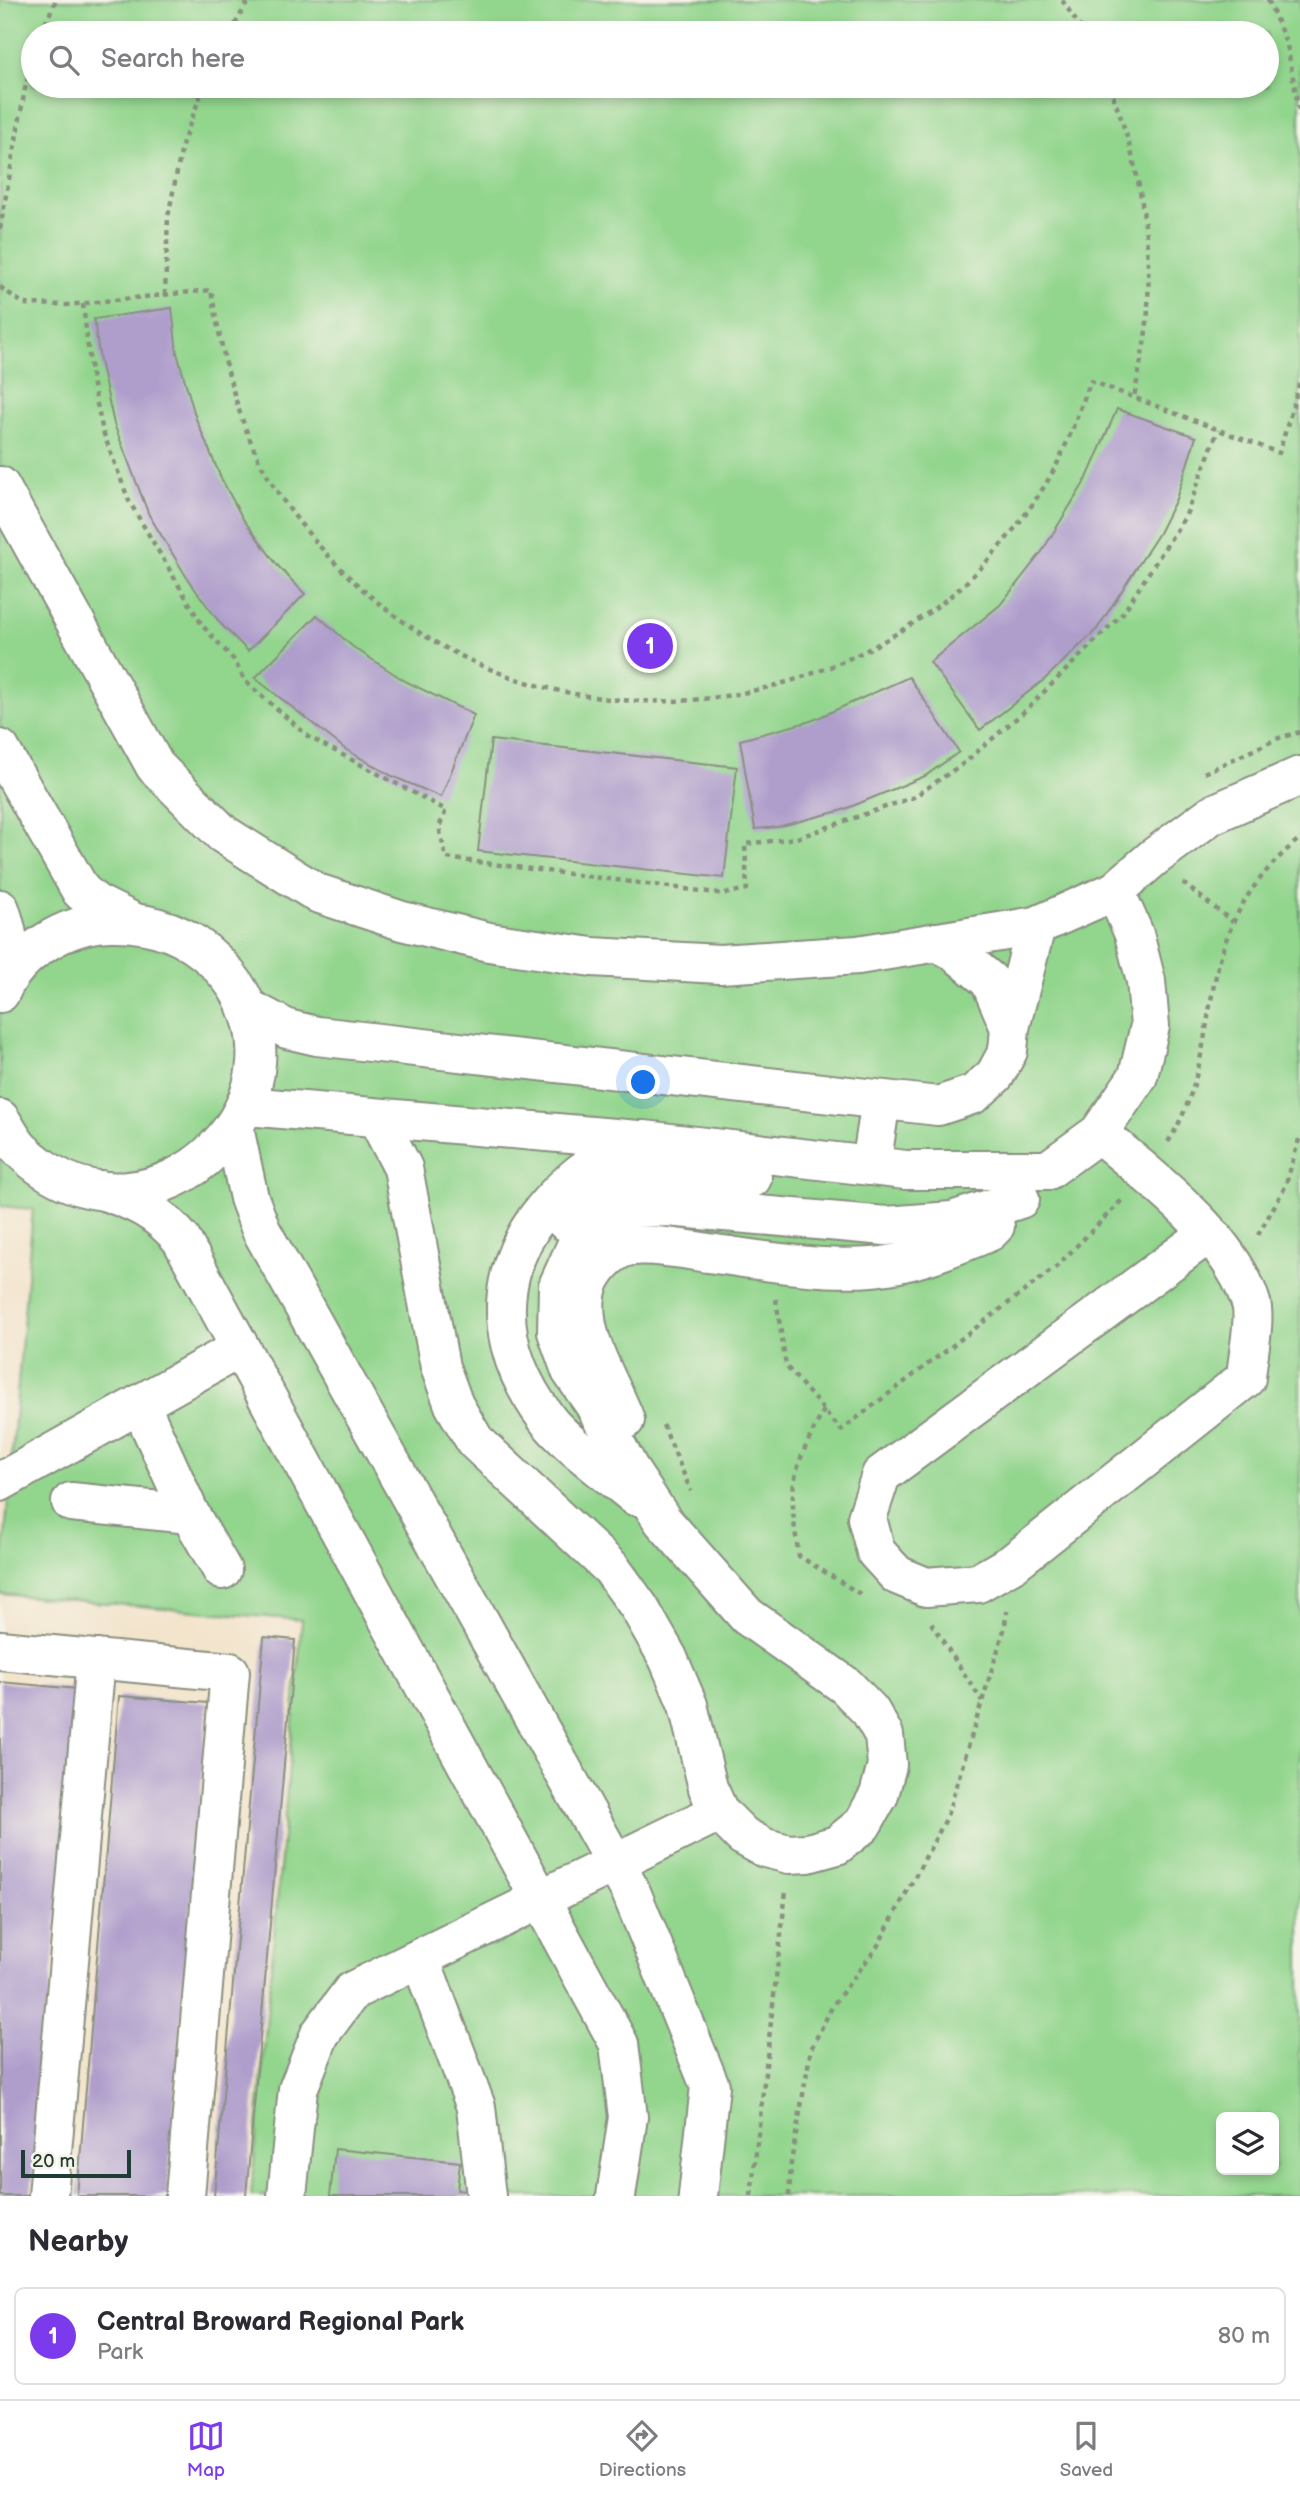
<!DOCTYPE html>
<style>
:root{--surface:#fff;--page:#f7f7f7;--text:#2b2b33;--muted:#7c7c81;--line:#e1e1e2;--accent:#7c3aed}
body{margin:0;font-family:"Balsamiq Sans",sans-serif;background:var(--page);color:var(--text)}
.controls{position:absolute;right:21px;bottom:21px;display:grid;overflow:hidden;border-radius:10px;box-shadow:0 4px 10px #0003}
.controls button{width:63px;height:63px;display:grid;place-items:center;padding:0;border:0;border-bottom:2px solid var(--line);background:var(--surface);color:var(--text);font:35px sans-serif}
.scale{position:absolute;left:21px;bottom:18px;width:110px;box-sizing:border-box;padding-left:7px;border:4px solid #1f3d34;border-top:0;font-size:19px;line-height:24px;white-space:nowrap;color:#1f3d34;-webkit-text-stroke:5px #f7f3e8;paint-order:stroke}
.you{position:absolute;left:644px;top:1083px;width:24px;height:24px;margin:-18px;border:5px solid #fff;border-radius:50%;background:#1a73e8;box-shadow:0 0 0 10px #1a73e833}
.badge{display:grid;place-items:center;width:46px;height:46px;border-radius:50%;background:var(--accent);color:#fff;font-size:23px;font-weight:700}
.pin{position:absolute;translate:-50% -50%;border:4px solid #fff;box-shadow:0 2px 7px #0006}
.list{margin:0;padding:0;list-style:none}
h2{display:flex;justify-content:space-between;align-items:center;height:91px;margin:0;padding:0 28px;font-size:30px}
h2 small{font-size:23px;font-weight:400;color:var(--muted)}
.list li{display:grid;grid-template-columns:46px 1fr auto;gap:21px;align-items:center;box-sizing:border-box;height:98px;margin:0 14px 14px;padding:0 14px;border:2px solid var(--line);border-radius:10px}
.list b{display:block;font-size:26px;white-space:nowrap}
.list p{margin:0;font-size:23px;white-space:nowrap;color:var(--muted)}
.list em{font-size:23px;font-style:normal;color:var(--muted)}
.icon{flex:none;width:38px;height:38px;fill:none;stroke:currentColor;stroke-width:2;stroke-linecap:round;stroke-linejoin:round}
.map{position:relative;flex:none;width:1300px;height:2196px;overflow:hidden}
.search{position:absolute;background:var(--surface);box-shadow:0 4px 10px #0003;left:21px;right:21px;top:21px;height:77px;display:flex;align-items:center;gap:18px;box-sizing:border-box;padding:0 24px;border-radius:38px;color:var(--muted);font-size:26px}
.sheet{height:203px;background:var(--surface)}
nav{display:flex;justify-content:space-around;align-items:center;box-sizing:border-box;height:98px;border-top:2px solid var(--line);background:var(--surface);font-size:19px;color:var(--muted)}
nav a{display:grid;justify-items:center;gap:4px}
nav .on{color:var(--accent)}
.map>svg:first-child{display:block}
.green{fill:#92d58d;stroke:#588960;stroke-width:2;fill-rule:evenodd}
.building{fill:#af9ecc}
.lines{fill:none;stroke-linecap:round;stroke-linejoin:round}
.minor-casing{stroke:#899080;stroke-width:42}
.path{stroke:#899080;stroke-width:4.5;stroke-dasharray:5 5;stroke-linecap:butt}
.minor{stroke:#fff;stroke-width:38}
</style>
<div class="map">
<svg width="1300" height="2196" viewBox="0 0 1300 2196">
<rect width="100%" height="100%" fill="#f7f3e8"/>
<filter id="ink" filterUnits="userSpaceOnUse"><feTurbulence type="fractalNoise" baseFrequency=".0143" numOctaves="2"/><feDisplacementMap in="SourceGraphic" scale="14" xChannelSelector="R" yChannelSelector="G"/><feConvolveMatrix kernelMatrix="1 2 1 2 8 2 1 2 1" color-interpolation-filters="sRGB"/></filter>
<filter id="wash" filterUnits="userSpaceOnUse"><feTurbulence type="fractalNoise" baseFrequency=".00686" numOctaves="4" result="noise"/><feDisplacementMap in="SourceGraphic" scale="28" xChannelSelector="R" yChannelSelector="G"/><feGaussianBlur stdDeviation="1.57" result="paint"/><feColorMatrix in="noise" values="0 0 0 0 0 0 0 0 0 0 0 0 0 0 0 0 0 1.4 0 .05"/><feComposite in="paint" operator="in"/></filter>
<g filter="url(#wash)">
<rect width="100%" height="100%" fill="#f3e4cc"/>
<path class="green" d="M 0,0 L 1300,0 L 1300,2196 L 251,2196 L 302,1620 L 0,1594 L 33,1209 L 0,1206 ZM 33,33 L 1267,33 L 1267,86 L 33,86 ZM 1221,2117 L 1274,2117 L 1274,2170 L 1221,2170 Z"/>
<g id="blocks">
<g class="building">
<polygon points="172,308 177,353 196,419 221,478 243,519 278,566 305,594 248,651 220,623 189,581 149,515 114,424 100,361 94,319"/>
<polygon points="1117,409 1196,437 1176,499 1159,533 1097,629 1045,679 980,730 930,662 1000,605 1041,553 1087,478"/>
<polygon points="317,615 353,647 405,681 474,715 441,797 392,776 345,749 255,678"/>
<polygon points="909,677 959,752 925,776 843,810 777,827 755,829 740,740 811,721"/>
<polygon points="491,740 737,767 724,878 478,851"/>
<polygon points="264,1637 295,1640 246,2196 214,2196"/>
<polygon points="0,1682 78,1689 31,2196 0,2196"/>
<polygon points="119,1696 208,1703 167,2196 77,2196"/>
<polygon points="335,2149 460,2162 457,2190 473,2192 473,2196 330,2196"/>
</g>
</g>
</g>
<g filter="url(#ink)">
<use href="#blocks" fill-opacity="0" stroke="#899080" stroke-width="2"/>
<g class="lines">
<defs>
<g id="minor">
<polyline points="0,486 155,766 223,834 317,893 402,921 489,942 592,957 720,964 858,955 1036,926 1115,891 1153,858 1211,815 1300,776"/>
<polyline points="0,749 81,891 95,903 133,922"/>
<path d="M 0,909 C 9,935 12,955 5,981"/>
<polyline points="937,942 954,951 990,981 1010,1028"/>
<path d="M 0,993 C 18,952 66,923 110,922 C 151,921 187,933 216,962 C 340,1087 151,1276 21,1150 C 13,1142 7,1129 0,1119"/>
<polyline points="246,1007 287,1029 317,1036 938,1106 974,1094 995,1075 1008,1051 1010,1028 1036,926"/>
<polyline points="246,1106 638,1140"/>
<polyline points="377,1118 403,1168 440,1367 454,1405 475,1441 611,1568 639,1607 668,1658 688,1705 708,1788 719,1812 743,1836 765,1848 789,1854 808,1853 837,1845 862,1825 879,1795 887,1765 884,1735 870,1711 846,1686 747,1616 663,1521 632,1474 594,1404 571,1371 557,1332 558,1286 576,1246 612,1219 635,1208 667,1207 886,1226 952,1221 1020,1199"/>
<polyline points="234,1128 249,1198 261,1230 631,1892 710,2086 698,2196"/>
<path d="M 1099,1133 C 1151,1179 1230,1235 1251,1303 C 1256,1320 1247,1359 1246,1378 L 1013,1563 L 978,1583 L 926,1587 L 897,1575 L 876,1552 L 867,1518 L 881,1475 L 1208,1234"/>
<polyline points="871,1166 881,1100"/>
<path d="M 101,1190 C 135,1201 157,1211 181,1239 L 619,2044 L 628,2117 L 616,2196"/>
<path d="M 565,1221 C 636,1158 664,1171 752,1178"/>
<path d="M 625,1420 C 610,1380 577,1335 587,1290 C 591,1274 604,1258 619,1250 C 638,1240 687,1250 708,1253 C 761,1260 819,1271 872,1267 C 912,1264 952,1247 989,1232 L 995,1226"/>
<polyline points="0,1482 240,1348"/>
<path d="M 635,1496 C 611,1476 564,1442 547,1419 C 472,1320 505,1221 604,1156 C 615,1149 631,1145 644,1140 L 906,1170 L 1048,1170 L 1099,1133 L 1138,1076 L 1150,1026 L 1146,981 L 1134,934 L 1115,891"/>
<polyline points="71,1502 190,1514 140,1404"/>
<polyline points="190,1514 222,1570"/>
<polyline points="0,1650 230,1672 185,2196"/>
<polyline points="420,1958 476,2107 486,2196"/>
<polyline points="48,2196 96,1659"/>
<polyline points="287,2196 298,2089 320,2034 352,1991 719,1812"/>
</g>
</defs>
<use href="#minor" class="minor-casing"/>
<g class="path">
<polyline points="1062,0 1084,33"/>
<polyline points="1268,0 1287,45 1300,116"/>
<polyline points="41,33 56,0"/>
<polyline points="230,33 249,0"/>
<path d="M 1109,86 C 1138,157 1151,230 1148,307 C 1147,337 1139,368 1134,398"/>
<polyline points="0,229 25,89 33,59"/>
<path d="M 0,287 L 24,304 L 67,305 L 211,290 C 222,350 232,402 258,458 C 278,499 309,536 340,568 C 506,736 758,743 943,602 C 984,571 1035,508 1058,462 C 1070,437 1080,408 1091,381 L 1279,453 L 1300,382"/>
<polyline points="165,295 168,217 183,142 204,86"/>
<polyline points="83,304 92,381 103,432 129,501 202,625 234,660 245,681 309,737 446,810 439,827 446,858 724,894 747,889 745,844 797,838 914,797 964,763 1027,709 1123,613 1186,515 1218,430"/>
<polyline points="1204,773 1279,738 1300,732"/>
<polyline points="1183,883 1233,922"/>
<path d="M 1168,1142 C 1213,1073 1201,990 1234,921 C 1249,888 1272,862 1300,838"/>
<polyline points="1258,1235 1285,1187 1300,1136"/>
<polyline points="776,1299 786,1366 841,1430 1056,1267 1122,1200"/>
<path d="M 824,1410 C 791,1473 787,1484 799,1556 L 860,1594"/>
<polyline points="663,1425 691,1491"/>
<polyline points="931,1623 982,1701"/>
<polyline points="751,2196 786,1891"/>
<polyline points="789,2196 791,2163 811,2049 833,2005 877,1947 946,1819 1004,1630 1007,1611"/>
</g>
<use href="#minor" class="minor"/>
</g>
</g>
</svg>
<div class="controls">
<button><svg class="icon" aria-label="layers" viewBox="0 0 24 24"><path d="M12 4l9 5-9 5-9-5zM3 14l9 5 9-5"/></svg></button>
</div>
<div class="scale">20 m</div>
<div class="you"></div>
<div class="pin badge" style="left:650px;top:646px">1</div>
<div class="search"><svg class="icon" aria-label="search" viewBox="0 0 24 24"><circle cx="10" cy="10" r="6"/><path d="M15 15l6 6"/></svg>Search here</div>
</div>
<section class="sheet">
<h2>Nearby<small></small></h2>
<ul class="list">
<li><span class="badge">1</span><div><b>Central Broward Regional Park</b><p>Park</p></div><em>80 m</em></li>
</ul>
</section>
<nav>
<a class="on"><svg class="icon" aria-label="map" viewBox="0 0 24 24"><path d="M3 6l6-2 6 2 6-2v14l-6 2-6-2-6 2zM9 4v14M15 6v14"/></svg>Map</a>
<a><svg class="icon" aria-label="directions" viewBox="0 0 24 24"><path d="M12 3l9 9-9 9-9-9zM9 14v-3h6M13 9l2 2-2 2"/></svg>Directions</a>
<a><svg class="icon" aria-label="saved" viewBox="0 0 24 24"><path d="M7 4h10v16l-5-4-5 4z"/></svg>Saved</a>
</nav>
